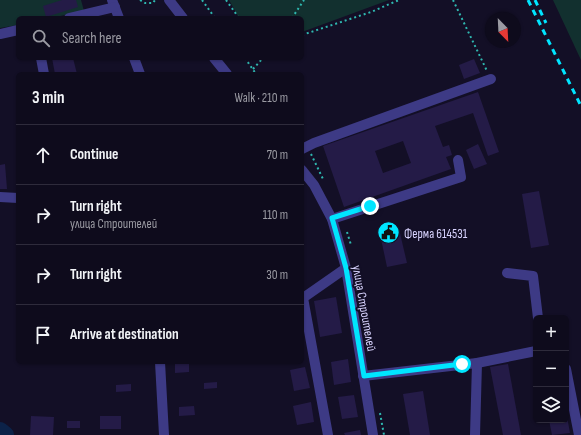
<!DOCTYPE html>
<meta charset="utf-8">
<style>
:root{--surface:#0e0b1c;--page:#171425;--text:#f1f3f6;--muted:#9b9ba3;--line:#2e2b3b}
body{margin:0;font-family:"Sofia Sans Condensed",sans-serif;background:var(--page);color:var(--text)}
.controls{position:absolute;right:12px;bottom:12px;display:grid;overflow:hidden;border-radius:6px;box-shadow:0 1px 3px #0004}
.controls button{width:36px;height:36px;display:grid;place-items:center;padding:0;border:0;border-bottom:1px solid var(--line);background:var(--surface);color:var(--text);font:20px sans-serif}
.compass{position:absolute;left:485px;top:12px;width:36px;height:36px;border-radius:50%;background:var(--surface);box-shadow:0 1px 3px #0004;rotate:156deg}
.stop{position:absolute;width:12px;height:12px;margin:-9px;border:3px solid #00e5ff;border-radius:50%;background:#fff}
.stop.end{background:#00e5ff;border-color:#fff;box-shadow:0 1px 4px #0008}
.list{margin:0;padding:0;list-style:none}
h2{display:flex;justify-content:space-between;align-items:center;height:52px;margin:0;padding:0 16px;font-size:17px}
h2 small{font-size:13px;font-weight:400;color:var(--muted)}
.list li{display:grid;grid-template-columns:26px 1fr auto;gap:12px;align-items:center;box-sizing:border-box;height:60px;padding:0 16px;border-top:1px solid var(--line)}
.list b{display:block;font-size:15px;white-space:nowrap}
.list p{margin:0;font-size:13px;white-space:nowrap;color:var(--muted)}
.list em{font-size:13px;font-style:normal;color:var(--muted)}
.icon{flex:none;width:22px;height:22px;fill:none;stroke:currentColor;stroke-width:2;stroke-linecap:round;stroke-linejoin:round}
.map{position:relative;flex:none;width:581px;height:435px;overflow:hidden}
.search{position:absolute;background:var(--surface);box-shadow:0 1px 3px #0004;left:16px;top:16px;width:288px;height:44px;display:flex;align-items:center;gap:10px;box-sizing:border-box;padding:0 14px;border-radius:6px;color:var(--muted);font-size:15px}
.panel{position:absolute;background:var(--surface);box-shadow:0 1px 3px #0004;left:16px;top:72px;width:288px;height:292px;border-radius:6px}
.map>svg:first-child{display:block}
.green{fill:#12302f}
.lines{fill:none;stroke-linecap:round;stroke-linejoin:round}
.river{stroke:#0c2248;stroke-width:18}
.building{fill:#241b47;fill-rule:evenodd}
.path{stroke:#2fb8b0;stroke-width:2;stroke-dasharray:2 3;stroke-linecap:butt}
.minor{stroke:#3d3a85;stroke-width:10}
.rail{stroke:#00e5ff;stroke-width:3;stroke-dasharray:6 5;stroke-linecap:butt}
.route{stroke:#00e5ff;stroke-width:5}
.labels{text-anchor:middle;stroke-width:4;stroke-linejoin:round;paint-order:stroke}
.poi-label{font-size:13px;fill:#d9d4ff;stroke:#130f26;text-anchor:start}
.street-label{font-size:13px;fill:#d9d4ff;stroke:#130f26}
</style>
<div class="map">
<svg width="581" height="435" viewBox="0 0 581 435">
<rect width="100%" height="100%" fill="#130f26"/>
<g class="green">
<polygon points="0,0 81,0 84,11 51,18 18,18 18,25 0,28"/>
<polygon points="229,0 389,0 302,32 302,18 239,18"/>
<polygon points="553,0 581,0 581,60"/>
</g>
<g class="lines">
<polyline class="river" points="0,431 5,435"/>
</g>
<g class="building">
<polygon points="62,0 76,0 78,7 46,17 43,6"/>
<polygon points="52,58 73,58 77,74 55,74"/>
<polygon points="474,59 480,73 464,79 459,65"/>
<path d="M 478,92 L 499,152 L 488,156 L 473,113 L 435,126 L 443,147 L 449,145 L 452,155 L 446,157 L 451,169 L 344,207 L 323,146 ZM 403,141 L 411,163 L 383,173 L 375,151 Z"/>
<polygon points="478,144 487,164 474,169 466,150"/>
<polygon points="5,164 7,189 0,189 0,165"/>
<polygon points="539,191 549,245 531,248 522,194"/>
<polygon points="399,229 407,263 387,267 380,234"/>
<polygon points="336,297 342,333 320,337 314,301"/>
<polygon points="348,359 351,382 334,385 331,362"/>
<polygon points="175,362 189,362 189,372 175,373"/>
<polygon points="508,364 521,435 503,435 490,367"/>
<polygon points="305,367 310,388 294,391 290,370"/>
<polygon points="217,382 217,388 204,389 204,383"/>
<polygon points="131,384 131,391 116,392 116,385"/>
<polygon points="423,391 430,435 410,435 403,394"/>
<polygon points="354,395 358,417 342,419 338,397"/>
<polygon points="311,402 314,422 297,425 293,406"/>
<polygon points="194,406 195,415 179,416 179,407"/>
<polygon points="566,411 570,433 552,435 549,420 566,420"/>
<polygon points="31,416 54,417 53,435 30,435"/>
<rect x="100" y="416" width="21" height="13"/>
<rect x="67" y="421" width="13" height="7"/>
<polygon points="360,430 361,435 345,435 344,433"/>
</g>
<g class="lines">
<g class="path">
<polyline points="140,0 145,3 153,3 155,0"/>
<polyline points="202,0 215,18"/>
<polyline points="226,0 239,18"/>
<polyline points="453,0 487,71"/>
<polyline points="292,18 304,0"/>
<polyline points="302,35 371,12 399,0"/>
<polyline points="245,58 256,74"/>
<polyline points="253,69 263,58"/>
<polyline points="311,154 323,179"/>
<polyline points="347,232 351,245"/>
<polyline points="380,413 384,435"/>
</g>
<g class="minor">
<polyline points="112,0 119,18"/>
<polyline points="169,0 183,18"/>
<polyline points="69,18 115,7"/>
<polyline points="0,34 18,30"/>
<polyline points="41,58 44,74"/>
<polyline points="134,58 140,74"/>
<polyline points="214,58 227,74"/>
<polyline points="302,149 314,143 491,79"/>
<polyline points="302,170 314,185 332,219 346,268 373,435"/>
<polyline points="0,197 18,198"/>
<polyline points="332,219 461,177 458,160"/>
<polyline points="507,273 533,276 538,318"/>
<polyline points="160,362 164,435"/>
<polyline points="566,369 579,435"/>
<polyline points="363,376 477,363 536,351"/>
<polyline points="328,435 303,298 346,268"/>
<polyline points="475,435 477,363"/>
</g>
<g class="rail">
<polyline points="528,0 581,106"/>
<polyline points="535,0 546,23"/>
</g>
</g>
<g class="lines">
<polyline class="route" points="370,206 332,218 346,268 364,376 462,364"/>
</g>
<defs>
<symbol id="civic-disc" viewBox="-11 -11 22 22"><circle r="9.5" fill="#00e5ff" stroke="#130f26"/><path d="M-.6-6.5H3V-4.5H.6V-3L4-1V1h2V6H-6V1h2V-1L-.6-3ZM-1.2 2.5V6h2.4V2.5Z" fill="#111"/></symbol>
</defs>
<g fill-rule="evenodd">
<use href="#civic-disc" x="376" y="220" width="25" height="25"/>
</g>
<g class="labels">
<g class="poi-label">
<text x="404" y="238">Ферма 614531</text>
</g>
<g class="street-label">
<text transform="translate(365 308) rotate(80)" y="5">улица Строителей</text>
</g>
</g>
</svg>
<div class="controls">
<button>+</button>
<button>−</button>
<button><svg class="icon" aria-label="layers" viewBox="0 0 24 24"><path d="M12 4l9 5-9 5-9-5zM3 14l9 5 9-5"/></svg></button>
</div>
<svg class="compass" viewBox="-18 -18 36 36"><path d="M0-13l5 13h-10z" fill="#e53935"/><path d="M0 13l5-13h-10z" fill="#9b9ba3"/></svg>
<div class="stop" style="left:462px;top:364px"></div>
<div class="stop end" style="left:370px;top:206px"></div>
<div class="search"><svg class="icon" aria-label="search" viewBox="0 0 24 24"><circle cx="10" cy="10" r="6"/><path d="M15 15l6 6"/></svg>Search here</div>
<section class="panel">
<h2>3 min<small>Walk · 210 m</small></h2>
<ul class="list">
<li><svg class="icon" aria-label="ahead" viewBox="0 0 24 24"><path d="M12 20V5M6 11l6-6 6 6"/></svg><div><b>Continue</b></div><em>70 m</em></li>
<li><svg class="icon" aria-label="right" viewBox="0 0 24 24"><path d="M7 20v-9h11M14 6l5 5-5 5"/></svg><div><b>Turn right</b><p>улица Строителей</p></div><em>110 m</em></li>
<li><svg class="icon" aria-label="right" viewBox="0 0 24 24"><path d="M7 20v-9h11M14 6l5 5-5 5"/></svg><div><b>Turn right</b></div><em>30 m</em></li>
<li><svg class="icon" aria-label="arrive" viewBox="0 0 24 24"><path d="M6 21V4h12l-3 4 3 4H6"/></svg><div><b>Arrive at destination</b></div></li>
</ul>
</section>
</div>
